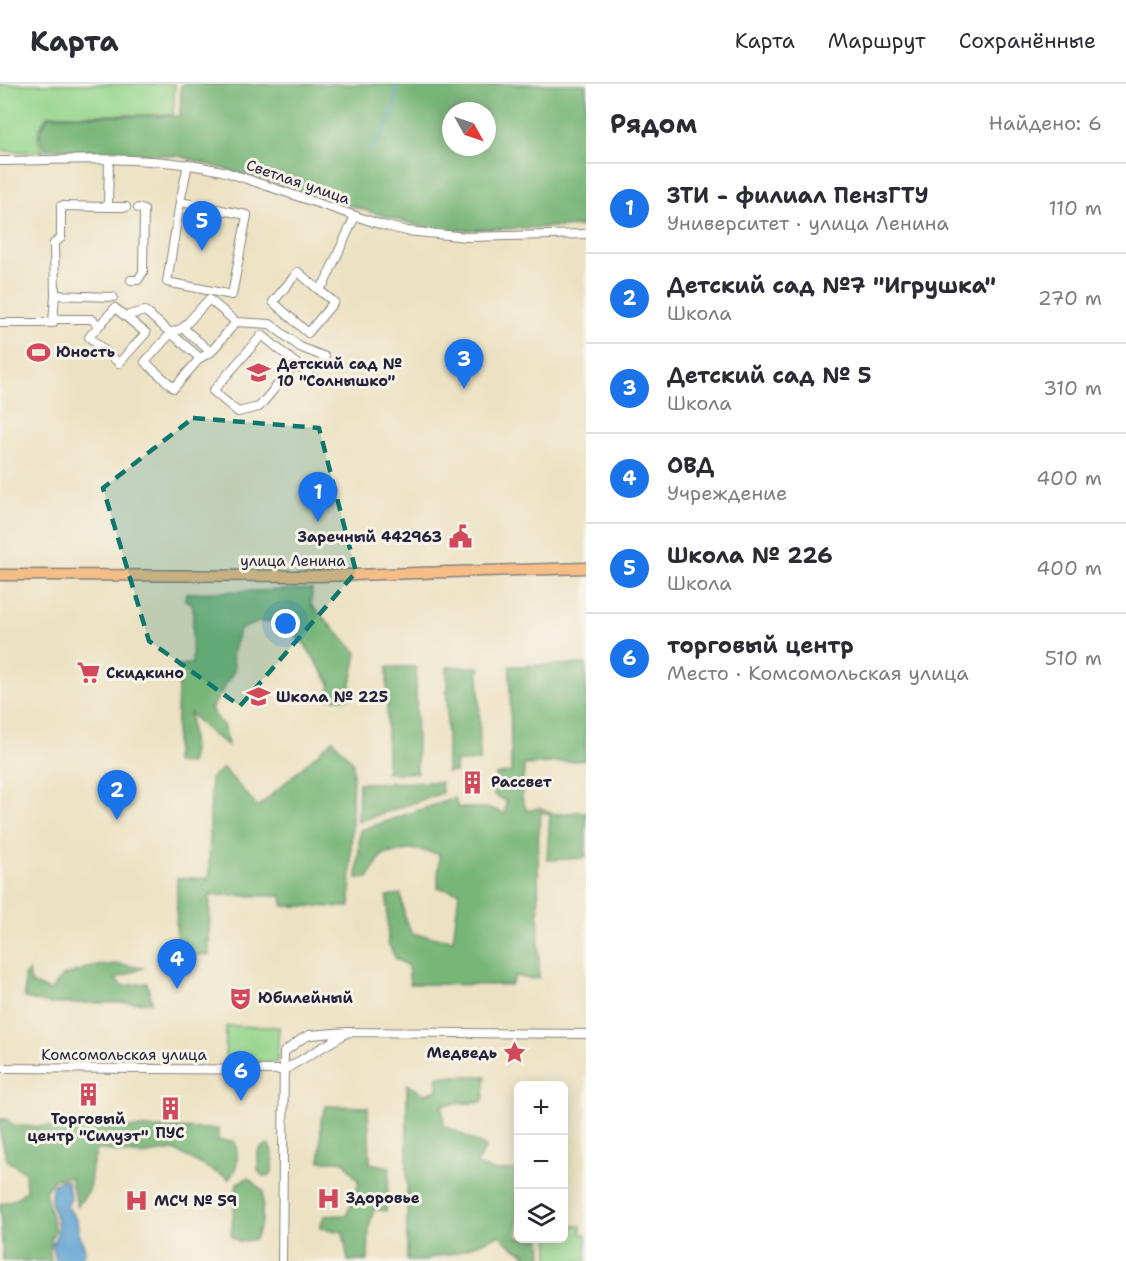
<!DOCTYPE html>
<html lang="ru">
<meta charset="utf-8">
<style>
:root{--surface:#fff;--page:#f7f7f7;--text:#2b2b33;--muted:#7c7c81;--line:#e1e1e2;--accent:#1a73e8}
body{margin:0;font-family:"Shantell Sans",sans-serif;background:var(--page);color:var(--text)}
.controls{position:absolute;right:18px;bottom:18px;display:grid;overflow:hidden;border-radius:9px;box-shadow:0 3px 15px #0003}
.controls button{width:54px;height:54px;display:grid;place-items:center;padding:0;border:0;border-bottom:2px solid var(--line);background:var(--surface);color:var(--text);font:30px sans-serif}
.compass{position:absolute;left:442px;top:18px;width:54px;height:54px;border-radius:50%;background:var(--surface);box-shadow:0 3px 15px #0003;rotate:130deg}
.you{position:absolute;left:286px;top:540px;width:21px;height:21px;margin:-15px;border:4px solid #fff;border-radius:50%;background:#1a73e8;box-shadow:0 0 0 9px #1a73e833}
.badge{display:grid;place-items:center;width:39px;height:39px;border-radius:50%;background:var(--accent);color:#fff;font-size:20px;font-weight:700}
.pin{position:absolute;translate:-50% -50px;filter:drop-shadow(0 2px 3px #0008)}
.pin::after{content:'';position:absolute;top:32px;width:21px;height:18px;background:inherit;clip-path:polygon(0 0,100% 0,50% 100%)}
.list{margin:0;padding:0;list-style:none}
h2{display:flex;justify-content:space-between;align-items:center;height:78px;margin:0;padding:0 24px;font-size:26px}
h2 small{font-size:20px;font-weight:400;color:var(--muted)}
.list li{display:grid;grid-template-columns:39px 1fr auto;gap:18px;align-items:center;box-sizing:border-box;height:90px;padding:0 24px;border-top:2px solid var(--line)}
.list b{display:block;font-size:22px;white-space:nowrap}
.list p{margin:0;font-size:20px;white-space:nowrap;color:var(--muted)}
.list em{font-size:20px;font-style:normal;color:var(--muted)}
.icon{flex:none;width:33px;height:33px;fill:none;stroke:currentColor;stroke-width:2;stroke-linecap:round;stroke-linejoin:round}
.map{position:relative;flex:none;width:586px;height:1177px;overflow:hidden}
header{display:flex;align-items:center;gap:36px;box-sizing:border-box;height:84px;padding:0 30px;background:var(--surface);border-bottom:2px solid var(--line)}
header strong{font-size:28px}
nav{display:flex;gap:33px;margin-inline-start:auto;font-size:21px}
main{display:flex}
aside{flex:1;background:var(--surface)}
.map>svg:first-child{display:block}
.green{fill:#95d58c;stroke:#5c7c64;stroke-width:1.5}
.forest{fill:#78b678;stroke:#4d6c5a;stroke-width:1.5;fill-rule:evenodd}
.water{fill:#5ea1d2;stroke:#406286;stroke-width:1.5}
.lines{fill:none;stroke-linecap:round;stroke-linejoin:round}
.stream{stroke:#5ea1d2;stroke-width:2}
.minor-casing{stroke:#87827f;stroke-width:10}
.major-casing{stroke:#87827f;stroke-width:13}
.minor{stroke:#fff;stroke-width:8}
.major{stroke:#f6be87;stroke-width:10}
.marked{fill:#0f766e;fill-opacity:0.2;stroke:#0f766e;stroke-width:4.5;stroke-dasharray:12 8;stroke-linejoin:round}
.labels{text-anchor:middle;stroke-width:6;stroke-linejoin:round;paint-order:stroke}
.street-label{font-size:15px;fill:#22223b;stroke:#f7f3e8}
.poi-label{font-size:15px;font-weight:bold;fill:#22223b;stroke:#f7f3e8;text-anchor:start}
</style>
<header>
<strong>Карта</strong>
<nav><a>Карта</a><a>Маршрут</a><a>Сохранённые</a></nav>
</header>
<main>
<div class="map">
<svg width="586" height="1177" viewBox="0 0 586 1177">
<rect width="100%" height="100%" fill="#f7f3e8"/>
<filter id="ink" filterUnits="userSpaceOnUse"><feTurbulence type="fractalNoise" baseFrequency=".0167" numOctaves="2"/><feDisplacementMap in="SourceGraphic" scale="12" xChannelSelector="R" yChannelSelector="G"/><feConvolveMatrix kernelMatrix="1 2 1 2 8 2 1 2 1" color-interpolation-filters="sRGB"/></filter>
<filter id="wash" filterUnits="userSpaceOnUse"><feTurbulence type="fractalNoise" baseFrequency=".008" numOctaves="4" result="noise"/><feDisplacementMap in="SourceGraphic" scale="24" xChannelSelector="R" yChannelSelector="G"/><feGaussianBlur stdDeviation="1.35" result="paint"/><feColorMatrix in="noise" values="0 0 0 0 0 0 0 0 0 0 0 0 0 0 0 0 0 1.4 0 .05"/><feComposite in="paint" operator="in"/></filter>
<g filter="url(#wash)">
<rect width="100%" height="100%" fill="#ece2c3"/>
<g class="green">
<polygon points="0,0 175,0 173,31 48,31 39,45 38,55 43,68 0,67"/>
<polygon points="226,942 279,943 277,978 225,977"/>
<polygon points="564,1142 581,1142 581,1150 586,1150 586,1177 549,1177 549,1155 564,1154"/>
</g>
<g class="forest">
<path d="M 184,0 L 586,0 L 586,142 L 436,147 L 180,72 L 45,65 C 36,50 40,46 49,32 L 180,32 L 181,2 ZM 451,27 L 487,27 L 487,63 L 451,63 Z"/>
<polygon points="312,505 311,521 357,569 348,615 328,614 330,599 304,559 274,538 259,538 239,546 232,572 235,585 211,625 225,645 228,661 211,650 190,629 193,668 190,680 175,679 179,581 192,580 193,520 185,516 186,509"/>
<polygon points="586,580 586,676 524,681 522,715 527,727 539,724 556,730 586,727 586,774 547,776 550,730 541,728 538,759 539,894 530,895 515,892 511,901 410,900 408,882 396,875 388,859 387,812 401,810 405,835 412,850 453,856 459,808 438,804 439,770 412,765 382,771 368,794 357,794 360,746 455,714 458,724 490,724 505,730 506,717 494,711 496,691 511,688 510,582"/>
<polygon points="387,583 416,583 417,689 387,689"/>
<polygon points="447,583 479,583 480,677 455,678 455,688 447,688"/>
<polygon points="333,656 353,678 350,823 283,822 282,812 210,811 209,871 176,870 177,794 209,794 211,694 223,684 258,723"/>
<polygon points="441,698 442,709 358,738 359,699"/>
<polygon points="118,880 143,884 115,895 123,902 147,899 152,918 49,920 25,914 24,891 29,887 31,899 50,907 63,892 93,882"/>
<polygon points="437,992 486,992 483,1018 442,1021 444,1041 486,1063 476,1080 493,1087 518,1086 518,1154 541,1155 542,1177 525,1177 525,1170 507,1159 500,1151 455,1169 429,1174 428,1177 407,1177 407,1000 424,1010 438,1006"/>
<polygon points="326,1022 368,1023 370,1079 390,1083 386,1127 374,1125 369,1143 368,1177 348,1177 343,1148 320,1144 324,1132 346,1131 354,1116 359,1098 344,1077 320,1077 321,1036"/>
<path d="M 0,1035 L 6,1035 L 14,1042 L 218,1045 L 218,1057 L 234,1057 C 239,1071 239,1083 229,1095 L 174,1066 L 141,1071 L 97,1065 L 92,1083 L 89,1107 L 77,1122 L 70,1093 L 55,1095 L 45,1107 L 55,1146 C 50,1155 48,1167 52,1177 L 3,1177 L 0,1120 L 13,1116 L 26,1107 L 25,1088 L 7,1076 L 0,1049 Z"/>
<path d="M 269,1061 C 274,1069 275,1083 270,1092 L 263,1092 L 258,1087 L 258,1067 L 263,1062 Z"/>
<polygon points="248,1094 263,1107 262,1137 255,1155 239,1158 231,1152 237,1099"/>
</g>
<path class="water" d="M 61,1096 L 67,1097 L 71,1115 L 67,1122 L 77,1137 L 79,1149 L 84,1162 L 85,1168 L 79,1177 L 56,1177 L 52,1161 C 68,1135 44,1128 53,1101 Z"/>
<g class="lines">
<path class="stream" d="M 372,65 C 386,45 398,25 396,0"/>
</g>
</g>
<g filter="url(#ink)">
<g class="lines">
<defs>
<g id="minor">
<path d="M 0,77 C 74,76 154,70 226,88 L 382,141 L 407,147 L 467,153 L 586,150"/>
<polyline points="109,77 108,123 61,122 61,154 54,159 55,211 113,213"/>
<polyline points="180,118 167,198 232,211 247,131 180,118 188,80"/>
<polyline points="108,123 126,123"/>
<polyline points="131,196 138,196 143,188 144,126 138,124"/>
<polyline points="319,206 298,188 273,218 308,249 334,218 319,206 325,198 355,132"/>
<polygon points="115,224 146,249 119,279 89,253"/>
<polyline points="125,232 145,227 200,274"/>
<polyline points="54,235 91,235 99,241"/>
<polyline points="236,238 211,268 200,274 174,304 145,278 171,249 183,244 209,215 236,238 270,240 300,263 325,273"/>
<polyline points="0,239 53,239 55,211"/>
<polyline points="183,244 211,268"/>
<polyline points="296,279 259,323 238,328 213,307 262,251 317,297"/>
<polyline points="0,984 284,986 345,950"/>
<polyline points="282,1177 284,968 303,954 310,951 347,948 586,950"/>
</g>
<polyline id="major" points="0,491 319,492 586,484"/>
</defs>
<use href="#minor" class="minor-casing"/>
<use href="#major" class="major-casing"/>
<use href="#minor" class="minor"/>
<use href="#major" class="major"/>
</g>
</g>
<path class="marked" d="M 193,334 L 319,344 L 356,488 L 240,622 L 149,557 L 103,404 Z"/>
<defs>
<symbol id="stadium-bare" viewBox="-9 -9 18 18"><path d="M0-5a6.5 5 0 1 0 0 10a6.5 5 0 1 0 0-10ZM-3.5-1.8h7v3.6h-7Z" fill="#d1495b" stroke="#f7f3e8" stroke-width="2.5" paint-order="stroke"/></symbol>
<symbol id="school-bare" viewBox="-9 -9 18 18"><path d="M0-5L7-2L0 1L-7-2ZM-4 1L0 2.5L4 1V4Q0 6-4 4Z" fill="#d1495b" stroke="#f7f3e8" stroke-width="2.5" paint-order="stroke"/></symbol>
<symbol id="civic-bare" viewBox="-9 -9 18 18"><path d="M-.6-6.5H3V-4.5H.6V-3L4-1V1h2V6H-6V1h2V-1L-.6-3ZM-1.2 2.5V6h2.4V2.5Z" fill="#d1495b" stroke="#f7f3e8" stroke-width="2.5" paint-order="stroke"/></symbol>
<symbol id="supermarket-bare" viewBox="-9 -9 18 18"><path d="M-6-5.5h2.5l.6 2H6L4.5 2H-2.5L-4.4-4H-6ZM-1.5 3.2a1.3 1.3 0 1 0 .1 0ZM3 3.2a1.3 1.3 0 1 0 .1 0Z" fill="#d1495b" stroke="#f7f3e8" stroke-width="2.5" paint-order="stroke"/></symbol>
<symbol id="building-bare" viewBox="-9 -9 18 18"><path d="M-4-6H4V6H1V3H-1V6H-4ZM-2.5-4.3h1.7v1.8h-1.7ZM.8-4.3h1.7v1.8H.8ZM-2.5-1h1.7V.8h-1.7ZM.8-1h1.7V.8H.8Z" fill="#d1495b" stroke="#f7f3e8" stroke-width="2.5" paint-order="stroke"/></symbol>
<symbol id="theatre-bare" viewBox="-9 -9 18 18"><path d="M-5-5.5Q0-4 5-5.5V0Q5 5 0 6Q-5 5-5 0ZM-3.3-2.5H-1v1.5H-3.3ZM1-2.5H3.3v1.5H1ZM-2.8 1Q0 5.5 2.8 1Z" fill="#d1495b" stroke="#f7f3e8" stroke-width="2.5" paint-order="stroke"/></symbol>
<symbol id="sight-bare" viewBox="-9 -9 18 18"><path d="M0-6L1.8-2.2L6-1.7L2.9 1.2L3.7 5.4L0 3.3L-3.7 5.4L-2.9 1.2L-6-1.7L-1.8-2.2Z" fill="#d1495b" stroke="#f7f3e8" stroke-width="2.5" paint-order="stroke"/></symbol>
<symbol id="hospital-bare" viewBox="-9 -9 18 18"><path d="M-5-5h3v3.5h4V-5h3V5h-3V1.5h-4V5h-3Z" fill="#d1495b" stroke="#f7f3e8" stroke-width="2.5" paint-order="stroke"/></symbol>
</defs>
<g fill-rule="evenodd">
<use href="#stadium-bare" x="22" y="252" width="33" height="33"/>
<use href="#school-bare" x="242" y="272" width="33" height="33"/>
<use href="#civic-bare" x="444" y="436" width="33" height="33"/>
<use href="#supermarket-bare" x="72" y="572" width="33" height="33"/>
<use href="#school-bare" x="242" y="596" width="33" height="33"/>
<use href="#building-bare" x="456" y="682" width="33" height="33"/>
<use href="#theatre-bare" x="224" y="898" width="33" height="33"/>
<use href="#sight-bare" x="498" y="952" width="33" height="33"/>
<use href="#building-bare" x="72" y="994" width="33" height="33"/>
<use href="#building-bare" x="154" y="1008" width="33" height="33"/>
<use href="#hospital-bare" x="312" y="1098" width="33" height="33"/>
<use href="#hospital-bare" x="120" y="1100" width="33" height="33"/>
</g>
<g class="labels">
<g class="street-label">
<text transform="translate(298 98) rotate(19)" y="5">Светлая улица</text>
<text x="293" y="482">улица Ленина</text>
<text x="124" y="976">Комсомольская улица</text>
</g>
<g class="poi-label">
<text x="56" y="273">Юность</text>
<text x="277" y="285">Детский сад №<tspan x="277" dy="17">10 "Солнышко"</tspan></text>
<text x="442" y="458" text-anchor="end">Заречный 442963</text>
<text x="106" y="594">Скидкино</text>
<text x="276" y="618">Школа № 225</text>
<text x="491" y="703">Рассвет</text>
<text x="258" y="919">Юбилейный</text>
<text x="497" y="974" text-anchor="end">Медведь</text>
<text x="88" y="1040" text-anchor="middle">Торговый<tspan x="88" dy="17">центр "Силуэт"</tspan></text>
<text x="170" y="1054" text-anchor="middle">ПУС</text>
<text x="346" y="1119">Здоровье</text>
<text x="154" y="1122">МСЧ № 59</text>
</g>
</g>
</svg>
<div class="controls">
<button>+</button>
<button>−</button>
<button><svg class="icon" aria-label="layers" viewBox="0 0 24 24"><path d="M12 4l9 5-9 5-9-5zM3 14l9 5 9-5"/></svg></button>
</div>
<svg class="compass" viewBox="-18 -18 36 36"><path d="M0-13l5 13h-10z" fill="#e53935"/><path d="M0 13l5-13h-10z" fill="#7c7c81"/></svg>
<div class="you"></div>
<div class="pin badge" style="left:318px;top:438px">1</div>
<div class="pin badge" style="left:117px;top:736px">2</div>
<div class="pin badge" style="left:464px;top:305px">3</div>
<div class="pin badge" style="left:177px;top:905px">4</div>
<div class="pin badge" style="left:202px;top:167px">5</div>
<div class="pin badge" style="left:241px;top:1017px">6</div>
</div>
<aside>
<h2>Рядом<small>Найдено: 6</small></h2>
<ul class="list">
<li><span class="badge">1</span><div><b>ЗТИ - филиал ПензГТУ</b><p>Университет · улица Ленина</p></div><em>110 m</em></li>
<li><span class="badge">2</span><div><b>Детский сад №7 &quot;Игрушка&quot;</b><p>Школа</p></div><em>270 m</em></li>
<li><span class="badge">3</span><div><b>Детский сад № 5</b><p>Школа</p></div><em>310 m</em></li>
<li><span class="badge">4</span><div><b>ОВД</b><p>Учреждение</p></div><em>400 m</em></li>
<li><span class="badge">5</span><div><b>Школа № 226</b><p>Школа</p></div><em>400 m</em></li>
<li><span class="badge">6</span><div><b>торговый центр</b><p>Место · Комсомольская улица</p></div><em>510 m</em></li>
</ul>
</aside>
</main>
